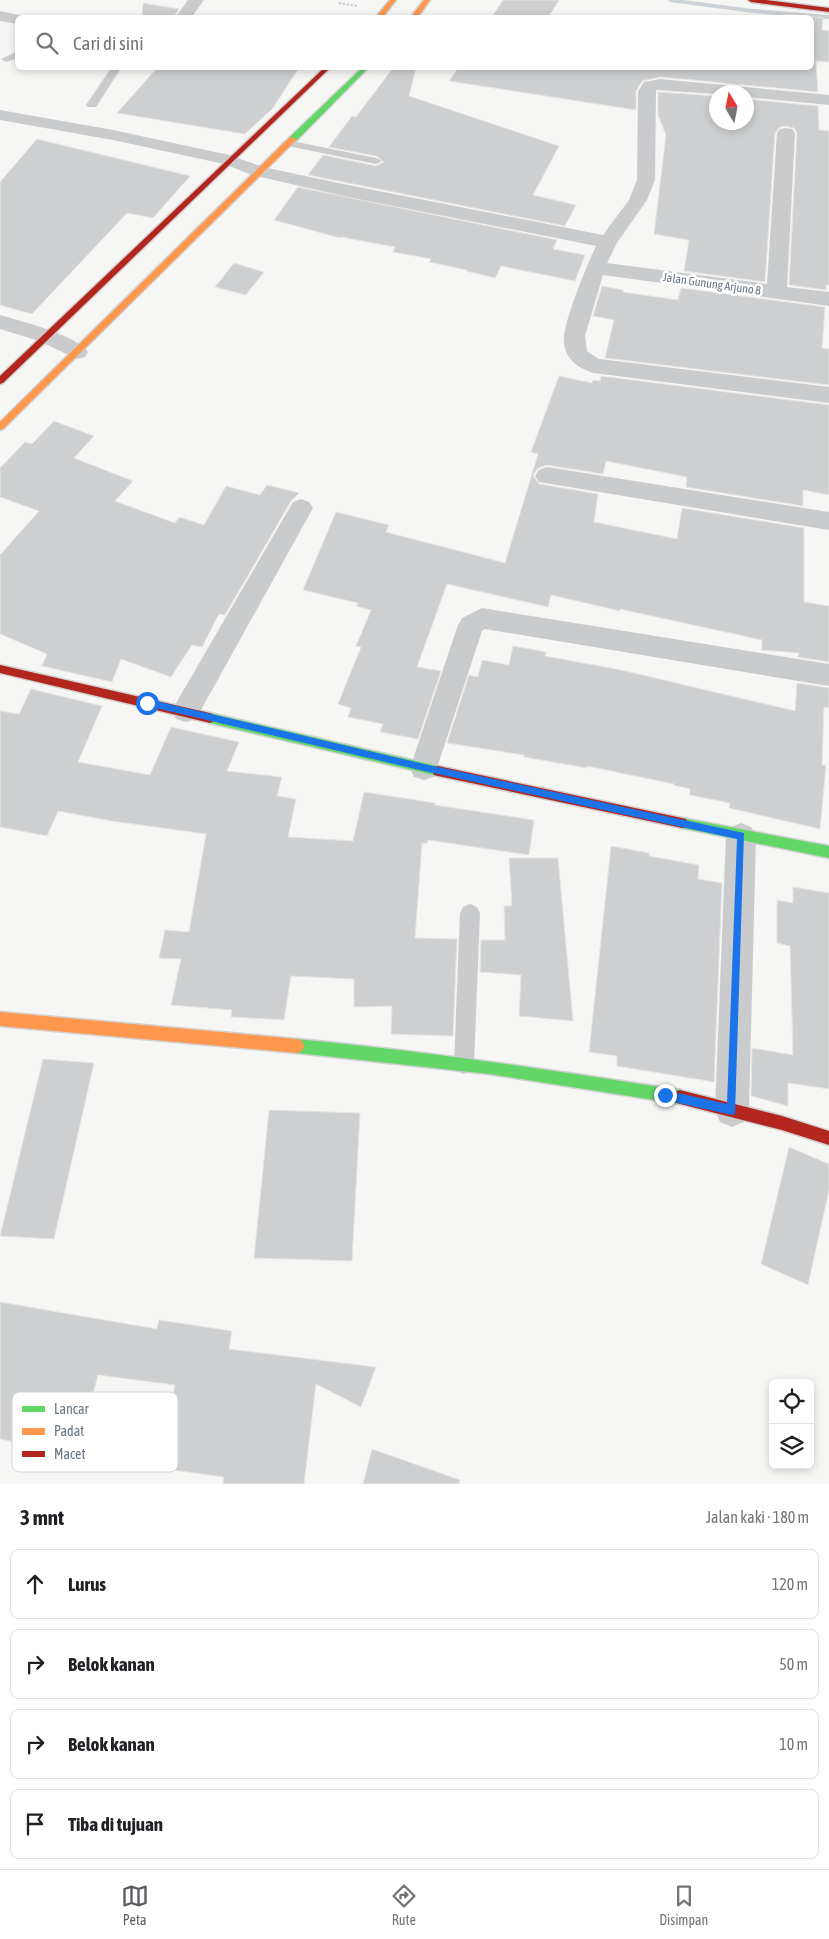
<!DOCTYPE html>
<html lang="id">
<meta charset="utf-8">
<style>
:root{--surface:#fff;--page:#f2f2f2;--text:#202124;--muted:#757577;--line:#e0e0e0;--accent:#575b60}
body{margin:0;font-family:"Asap Condensed",sans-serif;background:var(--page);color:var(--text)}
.controls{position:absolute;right:15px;bottom:15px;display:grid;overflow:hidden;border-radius:8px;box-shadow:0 2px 8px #0003}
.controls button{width:45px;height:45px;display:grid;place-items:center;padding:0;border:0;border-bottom:1px solid var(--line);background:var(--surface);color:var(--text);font:25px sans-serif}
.compass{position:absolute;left:709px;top:85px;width:45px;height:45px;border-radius:50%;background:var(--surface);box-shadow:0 2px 8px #0003;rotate:350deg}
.stop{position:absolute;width:15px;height:15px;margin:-11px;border:4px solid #1a73e8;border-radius:50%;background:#fff}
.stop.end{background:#1a73e8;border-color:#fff;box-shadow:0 1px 5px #0008}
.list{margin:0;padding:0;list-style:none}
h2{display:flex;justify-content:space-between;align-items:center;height:65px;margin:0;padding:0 20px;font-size:21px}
h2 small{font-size:16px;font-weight:400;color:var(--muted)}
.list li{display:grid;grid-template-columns:32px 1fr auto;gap:15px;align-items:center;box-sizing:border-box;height:70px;margin:0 10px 10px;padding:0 10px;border:1px solid var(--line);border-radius:8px}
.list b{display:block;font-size:19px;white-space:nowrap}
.list em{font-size:16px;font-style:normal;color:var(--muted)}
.icon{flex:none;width:28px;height:28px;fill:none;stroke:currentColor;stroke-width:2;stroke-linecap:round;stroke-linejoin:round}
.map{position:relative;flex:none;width:829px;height:1484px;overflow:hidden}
.search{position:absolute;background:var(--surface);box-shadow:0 2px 8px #0003;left:15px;right:15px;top:15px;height:55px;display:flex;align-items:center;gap:12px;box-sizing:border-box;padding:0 18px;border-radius:8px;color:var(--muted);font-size:19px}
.sheet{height:385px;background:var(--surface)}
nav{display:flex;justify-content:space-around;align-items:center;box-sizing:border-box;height:70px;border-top:1px solid var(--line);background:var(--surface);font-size:14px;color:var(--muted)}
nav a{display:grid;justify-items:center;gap:2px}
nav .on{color:var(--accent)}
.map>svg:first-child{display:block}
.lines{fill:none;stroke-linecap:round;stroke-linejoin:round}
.stream{fill:#cdd2d6;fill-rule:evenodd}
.building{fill:#cecfd0;stroke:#e5e5e4}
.fast-casing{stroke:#d2d2d3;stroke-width:3}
.slow-casing{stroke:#d2d2d3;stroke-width:3}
.jam-casing{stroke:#d2d2d3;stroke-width:3}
.path{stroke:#c8c9ca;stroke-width:2;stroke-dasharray:2 2;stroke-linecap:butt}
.lane{fill:#cacbcc;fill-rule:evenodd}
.street{fill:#cacbcc;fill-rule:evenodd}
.fast{fill:#63d668;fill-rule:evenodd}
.slow{fill:#ff974d;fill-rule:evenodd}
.jam{fill:#b3261e;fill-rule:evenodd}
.route{fill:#1a73e8}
.labels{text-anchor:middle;stroke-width:5;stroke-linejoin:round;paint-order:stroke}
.far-street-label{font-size:12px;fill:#687582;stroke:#fff}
.key{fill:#fff;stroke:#d2d6da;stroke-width:1}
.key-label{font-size:14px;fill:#687582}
</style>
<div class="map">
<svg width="829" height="1484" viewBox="0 0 829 1484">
<rect width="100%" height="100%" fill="#f6f6f5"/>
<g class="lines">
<polygon class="stream" points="667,0 683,0 753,9 829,15 829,19 753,13 670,2"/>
</g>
<g class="building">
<polygon points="503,0 559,0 548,18 491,18"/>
<polygon points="143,3 179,9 173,18 142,18"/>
<polygon points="786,14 823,18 822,30 829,31 829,62 816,61 818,92 660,77 642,81 636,91 636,110 449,81 458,68 812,68 812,18 786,18"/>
<polygon points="157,68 299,68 273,108 245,134 117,113"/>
<polygon points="393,68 416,68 409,96 559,146 533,195 576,205 565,226 308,175 323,155 376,166 384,162 376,156 329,147 352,116 356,117"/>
<polygon points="658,92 716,96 716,122 746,122 746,99 818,106 819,130 829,131 829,285 826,285 826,290 789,285 797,133 794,128 786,126 780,127 775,133 765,282 684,271 689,240 654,234 666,135 658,115"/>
<polygon points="37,139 190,176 153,218 127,213 32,314 0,305 0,182"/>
<polygon points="298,187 557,240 553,249 585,255 575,281 501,266 495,278 466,271 467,270 429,262 431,259 393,252 395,247 341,237 340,238 274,220"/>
<polygon points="234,263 264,272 246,295 215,287"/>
<polygon points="602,286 623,290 623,292 678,300 681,288 825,307 822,348 829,349 829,385 605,358 614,320 593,316"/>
<polygon points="559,376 592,383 593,380 600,381 601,376 829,405 829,495 803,490 803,506 686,487 687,477 606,461 603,474 547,465 538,468 533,475 539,484 598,494 594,522 677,539 682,508 804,528 804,602 829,606 829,662 798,657 799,653 762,650 762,640 620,609 620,611 551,595 548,607 447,584 417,667 441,671 418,739 380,732 383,724 348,717 351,708 338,704 361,647 356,646 371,610 356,606 358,603 303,590 336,512 389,525 386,532 505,563 538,454 531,452"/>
<polygon points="54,421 94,436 74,458 133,481 115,501 175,523 179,517 204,525 226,486 260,495 267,485 299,493 291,501 225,615 219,614 202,647 192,645 171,677 121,659 112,682 42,666 47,654 0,634 0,555 39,511 0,497 0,468 25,442 32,444"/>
<polygon points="513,646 546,652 545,656 621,670 795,711 797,683 829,688 829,708 824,707 822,765 826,766 820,829 729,808 730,803 690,795 690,789 673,785 674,784 587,766 587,768 524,757 524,755 447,743 469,675 478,677 482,660 509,665"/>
<polygon points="31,689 102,706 78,762 150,775 171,727 239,742 227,771 282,777 277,796 296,799 288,837 353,841 364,792 435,803 435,805 534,820 529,855 428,840 427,844 422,843 415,938 457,939 453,1036 391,1034 392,1006 354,1007 354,979 291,976 284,1020 231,1017 232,1010 171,1005 181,959 159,958 165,930 189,932 206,834 112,821 58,811 47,836 0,827 0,711 19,714"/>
<polygon points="611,846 649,853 649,856 699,865 698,879 722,883 714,1082 617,1066 617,1056 589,1052"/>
<polygon points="509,858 558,858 573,1021 519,1016 521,975 480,972 481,940 505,940 504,906 512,906"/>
<polygon points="793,887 829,893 829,1089 788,1083 788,1106 751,1096 752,1048 793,1055 790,946 777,943 777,900 793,903"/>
<polygon points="43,1059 94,1063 54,1239 0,1236"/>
<polygon points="269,1110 360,1113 352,1261 254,1258"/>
<polygon points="789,1147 829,1164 829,1190 808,1285 761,1264"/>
<polygon points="0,1302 157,1329 159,1320 232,1331 229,1349 376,1367 361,1407 316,1384 304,1484 223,1484 224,1477 158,1468 175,1385 98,1375 77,1454 0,1439"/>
<polygon points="372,1449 460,1480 459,1484 363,1484"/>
</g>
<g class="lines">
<defs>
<g id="fast">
<polygon points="362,68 368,68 296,141 290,141 290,137"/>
<polygon points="210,713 438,766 442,767 444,771 442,775 438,776 210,723 206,721 204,718 206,715"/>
<polygon points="682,818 829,846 829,858 682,828 678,827 676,823 678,819"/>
<path d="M 297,1039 C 425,1051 553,1070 680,1090 L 685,1092 L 687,1097 L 685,1102 L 680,1104 L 489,1074 L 297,1053 L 292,1051 L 290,1046 L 292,1041 Z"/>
</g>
<g id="slow">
<polygon points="390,0 396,0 382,18 375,18"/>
<polygon points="424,0 430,0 417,18 410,18"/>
<polygon points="290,137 297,139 3,429 0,430 0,422"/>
<polygon points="0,1012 297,1039 302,1041 304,1046 302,1051 297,1053 0,1026"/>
</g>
<g id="jam">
<polygon points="748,0 766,0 829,8 829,12 751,2"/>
<polygon points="324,68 330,68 3,383 0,384 0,376"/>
<polygon points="0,665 210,713 214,715 216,718 214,721 210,723 0,673"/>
<polygon points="438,766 682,818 686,819 688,823 686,827 682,828 438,776 434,775 432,771 434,767"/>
<polygon points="680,1090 782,1116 829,1131 829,1145 782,1130 680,1104 675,1102 673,1097 675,1092"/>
</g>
</defs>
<use href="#fast" class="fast-casing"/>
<use href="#slow" class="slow-casing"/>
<use href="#jam" class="jam-casing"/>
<polyline class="path" points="339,3 357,6"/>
<g class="lane">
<polygon points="18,51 18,58 6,62 1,59"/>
<polygon points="111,68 121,68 96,107 88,107 86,105"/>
<polygon points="287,140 376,158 382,161 376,164 283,145 281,143"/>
<polygon points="470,904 477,907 480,913 474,1064 471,1071 464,1074 457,1071 454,1064 460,913 463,907"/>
</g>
<g class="street">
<polygon points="188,0 204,0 191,18 175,18"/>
<polygon points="0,11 24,16 25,18 18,18 18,24 0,21"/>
<path d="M 660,79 L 829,95 L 829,105 L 746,97 L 746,92 L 716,92 L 716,94 L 656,90 L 655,180 L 647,200 L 617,243 L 607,263 L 767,284 L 777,133 L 780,129 L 786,128 L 792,129 L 795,133 L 787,287 L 829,292 L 829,306 L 603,275 L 585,336 L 587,351 L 599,359 L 829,387 L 829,403 L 594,373 C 579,369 565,359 564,342 C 562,324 588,263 596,246 L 348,197 L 252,175 L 224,164 L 113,140 L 0,120 L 0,110 L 113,130 L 229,155 L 263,167 L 348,185 L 603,235 L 629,200 L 637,180 L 638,91 L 644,82 Z"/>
<path d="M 0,315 C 20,321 77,335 88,352 L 85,357 L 77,359 L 39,341 L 0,329 Z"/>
<polygon points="547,467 829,512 829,530 539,482 535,476 539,470"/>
<polygon points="301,499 309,502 313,508 196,719 186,722 176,719 172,711 176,703 293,502"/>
<polygon points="482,608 829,664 829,686 485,629 482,631 434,777 424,780 414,777 410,768 458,625 462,618"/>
<polygon points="741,823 751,827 756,836 749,1110 744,1122 732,1127 720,1122 715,1110 726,836 731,827"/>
</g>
<use href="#fast" class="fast"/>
<use href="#slow" class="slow"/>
<use href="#jam" class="jam"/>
</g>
<polygon class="route" points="147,699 424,764 744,833 735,1114 732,1115 665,1100 660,1095 665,1090 727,1104 737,839 424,771 147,706 143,703"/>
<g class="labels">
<g class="far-street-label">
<text transform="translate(712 284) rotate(8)" y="4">Jalan Gunung Arjuno 8</text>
</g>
</g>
<rect x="12" y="1392" width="166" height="80" rx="8" class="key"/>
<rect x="22" y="1406" width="23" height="6" fill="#63d668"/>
<rect x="22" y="1428" width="23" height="7" fill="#ff974d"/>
<rect x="22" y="1451" width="23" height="6" fill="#b3261e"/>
<g class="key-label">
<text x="54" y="1414">Lancar</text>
<text x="54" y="1436">Padat</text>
<text x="54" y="1459">Macet</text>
</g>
</svg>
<div class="controls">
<button><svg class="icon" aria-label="locate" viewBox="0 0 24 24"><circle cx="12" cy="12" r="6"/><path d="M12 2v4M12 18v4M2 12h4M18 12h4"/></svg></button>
<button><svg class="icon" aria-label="layers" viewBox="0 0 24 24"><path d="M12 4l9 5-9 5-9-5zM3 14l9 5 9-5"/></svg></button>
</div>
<svg class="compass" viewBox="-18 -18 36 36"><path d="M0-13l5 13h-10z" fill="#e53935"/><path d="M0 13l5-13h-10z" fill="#757577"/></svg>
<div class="stop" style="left:147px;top:703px"></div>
<div class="stop end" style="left:665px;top:1095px"></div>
<div class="search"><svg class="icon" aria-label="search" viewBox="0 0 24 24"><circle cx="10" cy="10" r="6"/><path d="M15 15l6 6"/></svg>Cari di sini</div>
</div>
<section class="sheet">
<h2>3 mnt<small>Jalan kaki · 180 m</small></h2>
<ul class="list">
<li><svg class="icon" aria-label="ahead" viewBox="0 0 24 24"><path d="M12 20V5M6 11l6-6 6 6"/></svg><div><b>Lurus</b></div><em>120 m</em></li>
<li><svg class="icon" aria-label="right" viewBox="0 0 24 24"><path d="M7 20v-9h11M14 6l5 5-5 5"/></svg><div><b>Belok kanan</b></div><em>50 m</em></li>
<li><svg class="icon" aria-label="right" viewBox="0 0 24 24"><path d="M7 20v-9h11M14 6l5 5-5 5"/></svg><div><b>Belok kanan</b></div><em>10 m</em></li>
<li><svg class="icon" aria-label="arrive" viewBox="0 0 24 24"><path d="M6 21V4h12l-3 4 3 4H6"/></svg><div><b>Tiba di tujuan</b></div></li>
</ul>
</section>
<nav>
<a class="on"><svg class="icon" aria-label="map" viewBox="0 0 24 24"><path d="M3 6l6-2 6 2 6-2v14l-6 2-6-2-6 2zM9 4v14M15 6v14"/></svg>Peta</a>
<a><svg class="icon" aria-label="directions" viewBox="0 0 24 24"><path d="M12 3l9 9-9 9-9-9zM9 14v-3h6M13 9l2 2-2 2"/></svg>Rute</a>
<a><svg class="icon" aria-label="saved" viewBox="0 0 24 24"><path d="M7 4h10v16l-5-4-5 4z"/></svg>Disimpan</a>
</nav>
